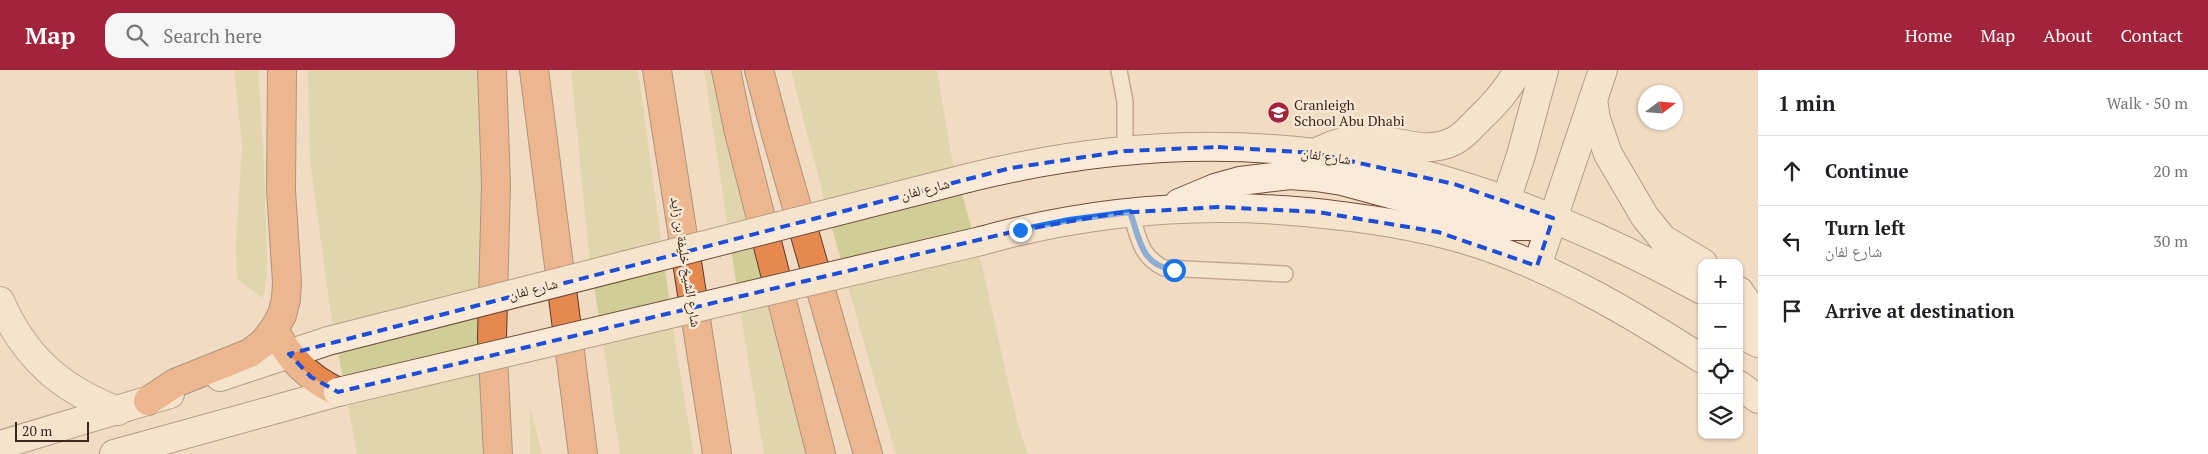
<!DOCTYPE html>
<meta charset="utf-8">
<style>
:root{--surface:#fff;--page:#f6f6f6;--text:#202124;--muted:#757577;--line:#e0e0e0;--accent:#a1243a}
body{margin:0;font-family:"PT Serif","Noto Naskh Arabic",serif;background:var(--page);color:var(--text)}
.controls{position:absolute;right:15px;bottom:15px;display:grid;overflow:hidden;border-radius:10px;box-shadow:0 1px 4px #0004}
.controls button{width:45px;height:45px;display:grid;place-items:center;padding:0;border:0;border-bottom:1px solid var(--line);background:var(--surface);color:var(--text);font:25px sans-serif}
.compass{position:absolute;left:1638px;top:15px;width:45px;height:45px;border-radius:50%;background:var(--surface);box-shadow:0 1px 4px #0004;rotate:74deg}
.scale{position:absolute;left:15px;bottom:12px;width:74px;box-sizing:border-box;padding-left:5px;border:2px solid #3c271d;border-top:0;font-size:14px;line-height:18px;white-space:nowrap;color:#3c271d;-webkit-text-stroke:4px #f8e7d3;paint-order:stroke}
.stop{position:absolute;width:15px;height:15px;margin:-11px;border:4px solid #1a73e8;border-radius:50%;background:#fff}
.stop.end{background:#1a73e8;border-color:#fff;box-shadow:0 1px 5px #0008}
.list{margin:0;padding:0;list-style:none}
h2{display:flex;justify-content:space-between;align-items:center;height:65px;margin:0;padding:0 20px;font-size:21px}
h2 small{font-size:16px;font-weight:400;color:var(--muted)}
.list li{display:grid;grid-template-columns:32px 1fr auto;gap:15px;align-items:center;box-sizing:border-box;height:70px;padding:0 20px;border-top:1px solid var(--line)}
.list b{display:block;font-size:19px;white-space:nowrap}
.list p{margin:0;font-size:16px;white-space:nowrap;color:var(--muted)}
.list em{font-size:16px;font-style:normal;color:var(--muted)}
.icon{flex:none;width:28px;height:28px;fill:none;stroke:currentColor;stroke-width:2;stroke-linecap:round;stroke-linejoin:round}
.map{position:relative;flex:none;width:1758px;height:384px;overflow:hidden}
header{display:flex;align-items:center;gap:30px;box-sizing:border-box;height:70px;padding:0 25px;background:var(--accent);color:#fff}
header strong{font-size:24px}
nav{display:flex;gap:28px;margin-inline-start:auto;font-size:18px}
.search{width:350px;height:45px;background:var(--page);display:flex;align-items:center;gap:12px;box-sizing:border-box;padding:0 18px;border-radius:15px;color:var(--muted);font-size:19px}
main{display:flex}
aside{flex:1;background:var(--surface)}
.map>svg:first-child{display:block}
.green{fill:#d0cd96}
.lines{fill:none;stroke-linecap:round;stroke-linejoin:round}
.lane-casing{stroke:#8d6b58;stroke-width:18}
.street-casing{stroke:#8d6b58;stroke-width:30}
.secondary-casing{stroke:#6f4c3b;stroke-width:30}
.highway-casing{stroke:#5b3a2d;stroke-width:30}
.lane{stroke:#fbead7;stroke-width:15}
.street{stroke:#fbead7;stroke-width:28}
.secondary{stroke:#fbead7;stroke-width:28}
.highway{stroke:#e6894e;stroke-width:28}
.secondary-bridge-casing{stroke:#6f4c3b;stroke-width:30;stroke-linecap:butt}
.secondary-bridge{stroke:#fbead7;stroke-width:28}
.route{stroke:#1a73e8;stroke-width:6}
.marked{fill:none;stroke:#1d4ed8;stroke-width:4;stroke-dasharray:10 6;stroke-linejoin:round}
.labels{text-anchor:middle;stroke-width:5;stroke-linejoin:round;paint-order:stroke}
.poi-label{font-size:14px;fill:#3c271d;stroke:#f8e7d3;text-anchor:start}
.street-label{font-size:14px;fill:#3c271d;stroke:#f8e7d3}
</style>
<header>
<strong>Map</strong>
<div class="search"><svg class="icon" aria-label="search" viewBox="0 0 24 24"><circle cx="10" cy="10" r="6"/><path d="M15 15l6 6"/></svg>Search here</div>
<nav><a>Home</a><a>Map</a><a>About</a><a>Contact</a></nav>
</header>
<main>
<div class="map">
<svg width="1758" height="384" viewBox="0 0 1758 384">
<rect width="100%" height="100%" fill="#f1dcc3"/>
<g class="green">
<path d="M 234,0 L 258,0 C 262,52 265,104 266,156 C 266,181 269,204 263,228 L 237,209 L 236,172 L 242,76 Z"/>
<polygon points="308,0 478,0 495,384 357,384 330,238 310,91"/>
<polygon points="571,0 638,0 676,279 694,384 620,384 588,175"/>
<polygon points="704,0 712,0 736,112 807,384 764,384 747,284"/>
<path d="M 791,0 L 937,0 L 951,84 L 982,196 L 1018,355 L 1028,384 L 896,384 C 859,257 823,129 791,0 Z"/>
<polygon points="530,337 542,384 530,384"/>
</g>
<g class="lines">
<defs>
<g id="lane">
<polyline points="1119,0 1125,32 1125,81"/>
<path d="M 1130,142 C 1139,166 1139,186 1164,198 L 1285,204"/>
</g>
<path id="street" d="M 0,231 C 25,288 61,319 118,341"/>
<g id="secondary">
<polyline points="1593,30 1596,49 1608,84 1645,147 1663,169 1703,193"/>
<path d="M 1319,81 C 1335,73 1353,68 1371,69 C 1400,71 1426,85 1454,71 C 1464,66 1470,58 1477,51 C 1494,35 1508,20 1518,0"/>
<path d="M 968,108 C 1081,80 1199,69 1314,83 C 1449,100 1583,155 1702,220"/>
<polyline points="1179,133 1215,118 1240,111 1290,105 1316,107 1342,111 1509,156 1532,156 1553,148"/>
<polyline points="1500,148 1521,85 1544,0"/>
<path d="M 981,171 C 1102,137 1226,130 1350,147 C 1398,153 1445,162 1491,178 C 1566,205 1635,246 1702,289"/>
<polyline points="1537,196 1603,0"/>
<polyline points="1739,221 1758,248"/>
<polyline points="1739,263 1758,273"/>
<polyline points="220,307 328,271"/>
<polyline points="1739,315 1758,329"/>
<polyline points="0,375 170,324"/>
<polyline points="114,384 338,322"/>
</g>
<g id="highway">
<polyline points="492,0 496,115 492,268 498,384"/>
<polyline points="534,0 583,384"/>
<polyline points="657,0 717,384"/>
<polyline points="726,0 738,58 821,384"/>
<polyline points="759,0 776,64 868,384"/>
<path d="M 274,259 C 289,289 309,308 338,322"/>
<polyline points="148,331 175,313 250,283 264,272 274,259 282,245 286,229 287,212 281,120 282,0"/>
</g>
</defs>
<use href="#lane" class="lane-casing"/>
<use href="#street" class="street-casing"/>
<use href="#secondary" class="secondary-casing"/>
<use href="#highway" class="highway-casing"/>
<use href="#lane" class="lane"/>
<use href="#street" class="street"/>
<use href="#secondary" class="secondary"/>
<use href="#highway" class="highway"/>
<defs>
<g id="secondary-bridge">
<polyline points="328,271 968,108"/>
<polyline points="338,322 981,171"/>
</g>
</defs>
<use href="#secondary-bridge" class="secondary-bridge-casing"/>
<use href="#secondary-bridge" class="secondary-bridge"/>
</g>
<g class="lines">
<path class="route" d="M 1020,160 L 1069,150 L 1130,142 C 1140,169 1140,195 1174,200"/>
</g>
<path d="M0 0H1758V384H0ZM 1218,77 L 1314,83 L 1454,114 L 1553,148 L 1537,196 L 1438,162 L 1318,142 L 1218,137 L 1118,143 L 1020,160 L 338,322 L 311,307 L 289,284 L 1011,98 L 1125,81 Z" fill="#f1dcc3" fill-opacity=".55" fill-rule="evenodd"/>
<path class="marked" d="M 1218,77 L 1314,83 L 1454,114 L 1553,148 L 1537,196 L 1438,162 L 1318,142 L 1218,137 L 1118,143 L 1020,160 L 338,322 L 311,307 L 289,284 L 1011,98 L 1125,81 Z"/>
<defs>
<symbol id="school-disc" viewBox="-11 -11 22 22"><circle r="9.5" fill="#a1243a" stroke="#f8e7d3"/><path d="M0-5L7-2L0 1L-7-2ZM-4 1L0 2.5L4 1V4Q0 6-4 4Z" fill="#fff"/></symbol>
</defs>
<g fill-rule="evenodd">
<use href="#school-disc" x="1266" y="30" width="25" height="25"/>
</g>
<g class="labels">
<g class="poi-label">
<text x="1294" y="40">Cranleigh<tspan x="1294" dy="16">School Abu Dhabi</tspan></text>
</g>
<g class="street-label">
<text transform="translate(1326 86) rotate(8)" y="5">شارع لفان</text>
<text transform="translate(925 119) rotate(-14)" y="5">شارع لفان</text>
<text transform="translate(686 192) rotate(81)" y="5">شارع الشيخ خليفة بن زايد</text>
<text transform="translate(533 219) rotate(-14)" y="5">شارع لفان</text>
</g>
</g>
</svg>
<div class="controls">
<button>+</button>
<button>−</button>
<button><svg class="icon" aria-label="locate" viewBox="0 0 24 24"><circle cx="12" cy="12" r="6"/><path d="M12 2v4M12 18v4M2 12h4M18 12h4"/></svg></button>
<button><svg class="icon" aria-label="layers" viewBox="0 0 24 24"><path d="M12 4l9 5-9 5-9-5zM3 14l9 5 9-5"/></svg></button>
</div>
<svg class="compass" viewBox="-18 -18 36 36"><path d="M0-13l5 13h-10z" fill="#e53935"/><path d="M0 13l5-13h-10z" fill="#757577"/></svg>
<div class="scale">20 m</div>
<div class="stop" style="left:1174px;top:200px"></div>
<div class="stop end" style="left:1020px;top:160px"></div>
</div>
<aside>
<h2>1 min<small>Walk · 50 m</small></h2>
<ul class="list">
<li><svg class="icon" aria-label="ahead" viewBox="0 0 24 24"><path d="M12 20V5M6 11l6-6 6 6"/></svg><div><b>Continue</b></div><em>20 m</em></li>
<li><svg class="icon" aria-label="left" viewBox="0 0 24 24"><path d="M17 20v-9H6M10 6l-5 5 5 5"/></svg><div><b>Turn left</b><p>شارع لفان</p></div><em>30 m</em></li>
<li><svg class="icon" aria-label="arrive" viewBox="0 0 24 24"><path d="M6 21V4h12l-3 4 3 4H6"/></svg><div><b>Arrive at destination</b></div></li>
</ul>
</aside>
</main>
